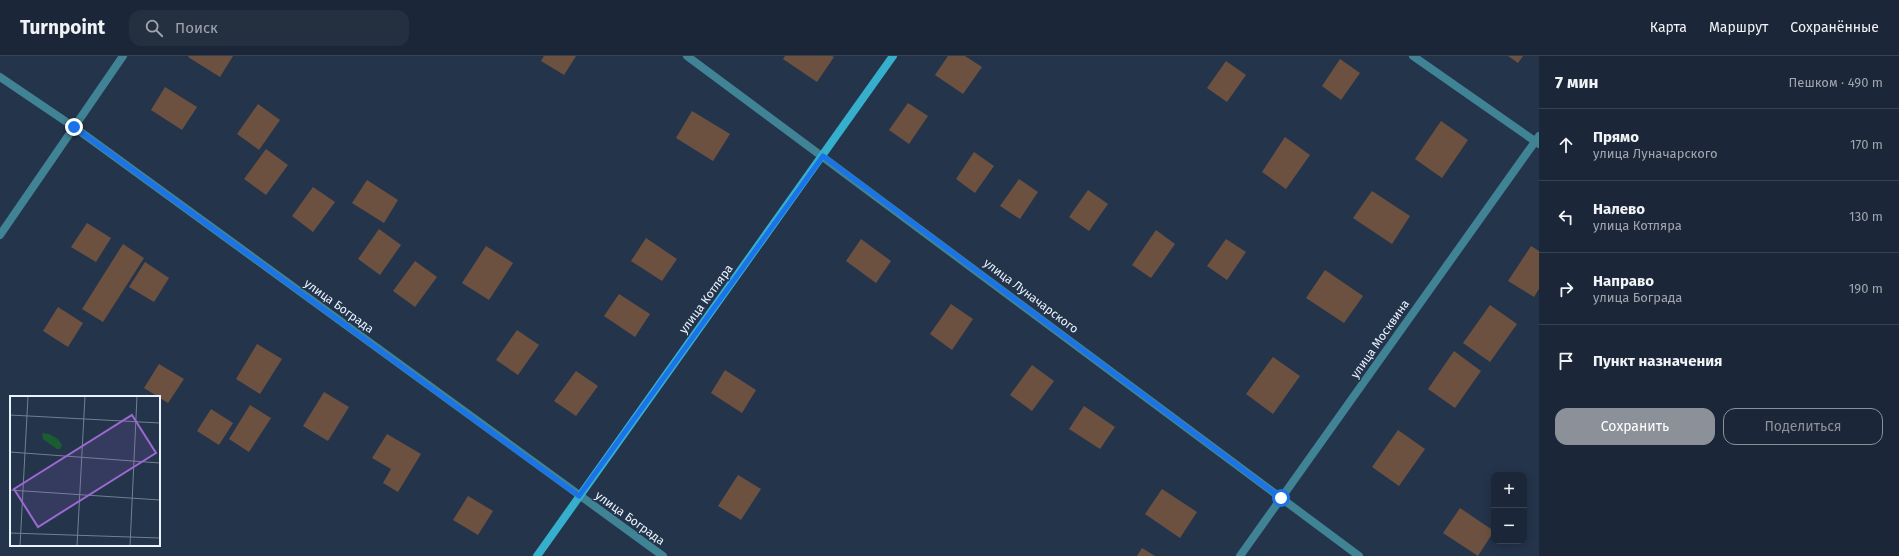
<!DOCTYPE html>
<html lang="ru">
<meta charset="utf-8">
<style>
:root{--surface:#1b2738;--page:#242f40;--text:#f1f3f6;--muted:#a0a5ae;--line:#394453;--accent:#8c9099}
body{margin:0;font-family:"Fira Sans",sans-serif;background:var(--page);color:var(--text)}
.controls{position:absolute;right:12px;bottom:12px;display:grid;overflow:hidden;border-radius:8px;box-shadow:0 2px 10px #0003}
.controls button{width:36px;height:36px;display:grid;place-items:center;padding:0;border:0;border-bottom:1px solid var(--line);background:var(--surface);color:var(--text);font:20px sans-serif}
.stop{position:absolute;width:12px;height:12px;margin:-9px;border:3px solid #1a73e8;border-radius:50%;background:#fff}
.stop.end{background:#1a73e8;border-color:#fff;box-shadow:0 1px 4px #0008}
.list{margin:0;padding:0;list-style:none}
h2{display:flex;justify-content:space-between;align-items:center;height:52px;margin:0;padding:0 16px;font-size:17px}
h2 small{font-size:13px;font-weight:400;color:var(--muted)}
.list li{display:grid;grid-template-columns:26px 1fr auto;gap:12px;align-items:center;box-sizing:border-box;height:72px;padding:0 16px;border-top:1px solid var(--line)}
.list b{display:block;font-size:15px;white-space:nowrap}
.list p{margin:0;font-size:13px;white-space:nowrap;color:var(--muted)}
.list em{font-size:13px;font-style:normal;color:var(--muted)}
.actions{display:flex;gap:8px;padding:12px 16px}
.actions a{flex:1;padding:9px 0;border:1px solid var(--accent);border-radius:12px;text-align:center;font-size:14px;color:var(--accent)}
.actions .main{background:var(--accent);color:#fff}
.icon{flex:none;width:22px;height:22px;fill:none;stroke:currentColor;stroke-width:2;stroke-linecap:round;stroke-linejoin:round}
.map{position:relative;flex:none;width:1539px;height:500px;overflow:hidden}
header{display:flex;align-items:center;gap:24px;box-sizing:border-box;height:56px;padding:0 20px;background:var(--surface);border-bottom:1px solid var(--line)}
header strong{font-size:19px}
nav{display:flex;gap:22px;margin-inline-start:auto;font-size:14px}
.search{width:280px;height:36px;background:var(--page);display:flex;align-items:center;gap:10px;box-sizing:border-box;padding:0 14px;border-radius:12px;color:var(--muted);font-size:15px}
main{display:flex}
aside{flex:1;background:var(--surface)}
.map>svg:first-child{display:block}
.building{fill:#6d5140}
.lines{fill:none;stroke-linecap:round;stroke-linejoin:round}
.street{stroke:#3f8395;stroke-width:8}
.secondary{stroke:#36afcd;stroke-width:8}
.route{stroke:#1a73e8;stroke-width:5}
.labels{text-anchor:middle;stroke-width:3;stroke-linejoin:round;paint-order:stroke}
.street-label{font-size:12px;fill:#eaf3ff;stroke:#24344b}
.inset-road{fill:none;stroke:#738093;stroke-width:1}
.view{fill:#9c68d2;fill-opacity:0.15;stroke:#9c68d2;stroke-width:2}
.inset-edge{fill:none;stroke:#eaf3ff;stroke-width:2}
</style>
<header>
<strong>Turnpoint</strong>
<div class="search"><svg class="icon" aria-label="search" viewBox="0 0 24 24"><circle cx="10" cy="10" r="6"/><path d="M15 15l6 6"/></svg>Поиск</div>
<nav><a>Карта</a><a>Маршрут</a><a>Сохранённые</a></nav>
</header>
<main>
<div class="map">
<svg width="1539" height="500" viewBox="0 0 1539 500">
<rect width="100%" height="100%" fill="#24344b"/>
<g class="building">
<polygon points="189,0 233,0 220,21 188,1"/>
<polygon points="544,0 576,0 564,19 541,5"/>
<polygon points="785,0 832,0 834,1 817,26 783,3"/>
<polygon points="948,0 965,0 982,11 963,38 935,19"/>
<polygon points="1508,0 1523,0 1518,7"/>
<polygon points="1340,3 1360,17 1341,44 1322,30"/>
<polygon points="1226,5 1246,19 1227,46 1207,32"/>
<polygon points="165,31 197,51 182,74 151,54"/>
<polygon points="908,47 928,60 909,88 889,74"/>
<polygon points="258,48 280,64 259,94 237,78"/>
<polygon points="692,55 730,78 713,105 676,82"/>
<polygon points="1441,65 1468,84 1442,122 1415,103"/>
<polygon points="1285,81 1310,99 1286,133 1262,116"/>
<polygon points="266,93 288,109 266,139 244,123"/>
<polygon points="974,96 994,110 975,137 956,123"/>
<polygon points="1019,123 1038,136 1020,163 1000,150"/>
<polygon points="367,124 398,144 384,167 352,147"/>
<polygon points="313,131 335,146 313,176 292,160"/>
<polygon points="1088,134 1108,148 1089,175 1069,161"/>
<polygon points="1372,135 1410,160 1392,188 1353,162"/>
<polygon points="87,167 111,182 96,206 71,191"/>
<polygon points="379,173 401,189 380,219 358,203"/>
<polygon points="1156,174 1175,188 1151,222 1132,209"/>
<polygon points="646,182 677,203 662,225 631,205"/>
<polygon points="861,183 891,205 876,227 846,205"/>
<polygon points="1226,183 1246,196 1227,224 1207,210"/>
<polygon points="123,188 144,202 103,266 82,253"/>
<polygon points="486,190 513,207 489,244 462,227"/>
<polygon points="1531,190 1539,195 1539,233 1534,241 1508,225"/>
<polygon points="415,205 437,221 415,251 393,235"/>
<polygon points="145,206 169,222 154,246 129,231"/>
<polygon points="1325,214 1363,240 1344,267 1306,242"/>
<polygon points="619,238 650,258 635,281 604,260"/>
<polygon points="951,248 973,263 952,294 930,278"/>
<polygon points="1490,249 1517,268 1490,306 1463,287"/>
<polygon points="58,251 83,267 68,291 43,275"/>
<polygon points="517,274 539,289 518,319 496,304"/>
<polygon points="257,288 282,303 260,338 236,323"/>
<polygon points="1454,295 1481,315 1455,352 1428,333"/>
<polygon points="1273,301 1300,320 1273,358 1246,338"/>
<polygon points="159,308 184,323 168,347 144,332"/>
<polygon points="1032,309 1054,325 1032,355 1010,339"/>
<polygon points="725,314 756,334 742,357 711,337"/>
<polygon points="576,315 598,330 576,360 554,345"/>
<polygon points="324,336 349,351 328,385 303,370"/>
<polygon points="250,349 271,362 249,396 229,383"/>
<polygon points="1084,350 1115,371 1100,393 1069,373"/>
<polygon points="211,353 233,367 219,389 197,375"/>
<polygon points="1398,374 1425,393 1399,430 1372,411"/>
<polygon points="387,378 421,398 398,436 383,427 391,413 372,402"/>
<polygon points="738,419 761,433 741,464 718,450"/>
<polygon points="1162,433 1197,456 1180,482 1145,458"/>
<polygon points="468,440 493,455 478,479 453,464"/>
<polygon points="1460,452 1494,475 1478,500 1443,477"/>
<polygon points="1142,492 1155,500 1137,500"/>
</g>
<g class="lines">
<g class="street">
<polyline points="687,0 1359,500"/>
<polyline points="1413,0 1539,88"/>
<polyline points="0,21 74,71 663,500"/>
<polyline points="0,179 123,0"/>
<polyline points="1240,500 1539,80"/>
</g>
<polyline class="secondary" points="537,500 893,0"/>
</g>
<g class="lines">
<polyline class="route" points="74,71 579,440 823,100 1281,442"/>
</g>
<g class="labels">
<g class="street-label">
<text transform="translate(1031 240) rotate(37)" y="4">улица Луначарского</text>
<text transform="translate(706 243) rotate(-54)" y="4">улица Котляра</text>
<text transform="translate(339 250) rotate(36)" y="4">улица Бограда</text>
<text transform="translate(1380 283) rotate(-55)" y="4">улица Москвина</text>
<text transform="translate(630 462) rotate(36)" y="4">улица Бограда</text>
</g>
</g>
<g transform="translate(10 340)">
<rect width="150" height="150" fill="#24344b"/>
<path d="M 32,37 L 39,38 L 48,43 L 52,49 L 50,53 L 47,53 L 33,43 Z" fill="#1a5d30"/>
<path class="inset-road" d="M 0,19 L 150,27M 0,56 L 150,67M 0,94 L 150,104M 0,137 L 150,142M 10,150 L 18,0M 67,150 L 75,0M 120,150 L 127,0"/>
<path class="view" d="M 122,19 L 146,57 L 28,131 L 4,93 Z"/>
<rect width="150" height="150" class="inset-edge"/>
</g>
</svg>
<div class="controls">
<button>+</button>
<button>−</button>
</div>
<div class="stop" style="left:1281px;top:442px"></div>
<div class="stop end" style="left:74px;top:71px"></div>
</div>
<aside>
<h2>7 мин<small>Пешком · 490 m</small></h2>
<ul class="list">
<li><svg class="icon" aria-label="ahead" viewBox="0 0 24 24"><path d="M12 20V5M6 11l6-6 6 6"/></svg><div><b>Прямо</b><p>улица Луначарского</p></div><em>170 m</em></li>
<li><svg class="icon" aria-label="left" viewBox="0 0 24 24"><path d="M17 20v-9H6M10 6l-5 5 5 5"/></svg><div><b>Налево</b><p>улица Котляра</p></div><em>130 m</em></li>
<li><svg class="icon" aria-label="right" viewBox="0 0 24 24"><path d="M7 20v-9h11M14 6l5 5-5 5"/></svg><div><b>Направо</b><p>улица Бограда</p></div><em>190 m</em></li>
<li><svg class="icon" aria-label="arrive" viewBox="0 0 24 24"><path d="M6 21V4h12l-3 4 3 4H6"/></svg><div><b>Пункт назначения</b></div></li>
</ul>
<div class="actions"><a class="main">Сохранить</a><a>Поделиться</a></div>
</aside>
</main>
